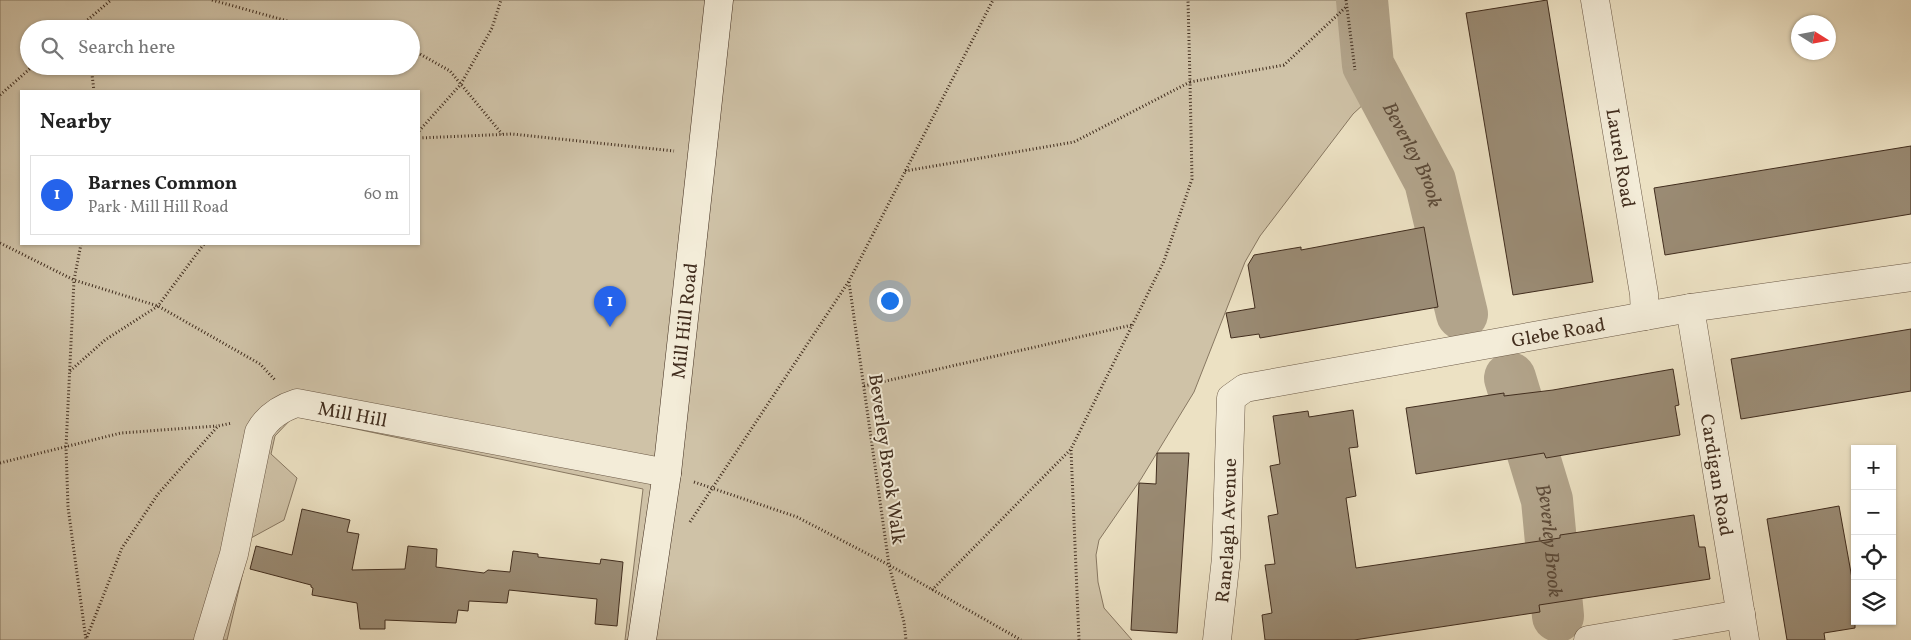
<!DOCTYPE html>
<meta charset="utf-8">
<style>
:root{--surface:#fff;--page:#f2f2f2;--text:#222;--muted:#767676;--line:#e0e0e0;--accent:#2563eb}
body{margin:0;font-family:Vollkorn,serif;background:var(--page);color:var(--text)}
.controls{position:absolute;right:15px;bottom:15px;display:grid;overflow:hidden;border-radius:0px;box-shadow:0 1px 4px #0004}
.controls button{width:45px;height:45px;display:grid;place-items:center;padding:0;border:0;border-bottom:1px solid var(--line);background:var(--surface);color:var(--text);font:25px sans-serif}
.compass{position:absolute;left:1791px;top:15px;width:45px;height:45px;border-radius:50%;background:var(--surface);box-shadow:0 1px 4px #0004;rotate:101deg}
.you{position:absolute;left:889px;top:300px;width:18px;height:18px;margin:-12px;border:4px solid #fff;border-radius:50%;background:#1a73e8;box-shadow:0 0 0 8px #1a73e833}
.badge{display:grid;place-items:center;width:32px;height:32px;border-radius:50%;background:var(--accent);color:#fff;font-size:16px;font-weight:700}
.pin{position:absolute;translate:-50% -41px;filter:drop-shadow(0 1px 2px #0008)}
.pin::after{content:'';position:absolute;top:26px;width:18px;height:15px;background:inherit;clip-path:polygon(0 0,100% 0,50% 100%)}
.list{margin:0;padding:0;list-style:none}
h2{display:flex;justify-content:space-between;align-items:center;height:65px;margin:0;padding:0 20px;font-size:21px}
h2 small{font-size:16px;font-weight:400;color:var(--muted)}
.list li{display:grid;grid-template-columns:32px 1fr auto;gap:15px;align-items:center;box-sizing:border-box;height:80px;margin:0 10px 10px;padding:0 10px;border:1px solid var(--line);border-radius:0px}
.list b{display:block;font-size:19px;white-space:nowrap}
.list p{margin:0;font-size:16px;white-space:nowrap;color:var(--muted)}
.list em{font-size:16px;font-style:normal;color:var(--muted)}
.icon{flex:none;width:28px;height:28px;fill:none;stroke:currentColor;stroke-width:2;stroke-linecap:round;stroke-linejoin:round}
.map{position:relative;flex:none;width:1911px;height:640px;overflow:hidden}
.search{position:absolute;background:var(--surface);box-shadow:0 1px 4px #0004;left:20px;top:20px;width:400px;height:55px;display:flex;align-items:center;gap:12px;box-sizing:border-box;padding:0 18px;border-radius:28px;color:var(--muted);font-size:19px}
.panel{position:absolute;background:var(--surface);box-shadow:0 1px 4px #0004;left:20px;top:90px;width:400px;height:155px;border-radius:0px}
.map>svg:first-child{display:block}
.green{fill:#cfc2a7;stroke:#887862;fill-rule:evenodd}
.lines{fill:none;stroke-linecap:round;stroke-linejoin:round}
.river{stroke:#b2a48b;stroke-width:52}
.building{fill:#9a8b74;stroke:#412d1e}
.minor-casing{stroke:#6c5a47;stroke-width:29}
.secondary-casing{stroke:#412d1e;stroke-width:29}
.path{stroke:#412d1e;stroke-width:3;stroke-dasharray:1 2.5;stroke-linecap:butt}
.minor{stroke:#f3ecd8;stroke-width:28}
.secondary{stroke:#f3ecd8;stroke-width:28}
.labels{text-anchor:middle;stroke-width:4;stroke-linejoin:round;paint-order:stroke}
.street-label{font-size:19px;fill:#412d1e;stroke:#f3ecd8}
.water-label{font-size:20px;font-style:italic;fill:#5d4b39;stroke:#f3ecd8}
</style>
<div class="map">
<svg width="1911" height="640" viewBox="0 0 1911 640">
<rect width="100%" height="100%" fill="#ece1c3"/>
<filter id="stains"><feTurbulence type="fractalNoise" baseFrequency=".004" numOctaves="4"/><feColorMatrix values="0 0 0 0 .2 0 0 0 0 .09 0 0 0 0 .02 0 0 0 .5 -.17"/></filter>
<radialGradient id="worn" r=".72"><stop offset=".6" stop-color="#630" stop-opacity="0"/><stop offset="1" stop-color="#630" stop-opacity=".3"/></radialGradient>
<path class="green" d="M 0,0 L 1355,0 L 1366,102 L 1353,114 L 1260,236 L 1245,262 L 1194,392 L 1141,479 L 1099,540 L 1096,555 L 1098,582 L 1104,608 L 1132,640 L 625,640 L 643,489 L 294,416 L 275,436 L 271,454 L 297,478 L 284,520 L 251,538 L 227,640 L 0,640 ZM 29,29 L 411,29 L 411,66 L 29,66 ZM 21,91 L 419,91 L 419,244 L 21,244 Z"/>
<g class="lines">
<g class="river">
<path id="s1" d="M 1362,0 L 1368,65 L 1430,181 L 1462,314"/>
<path id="s2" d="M 1510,378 L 1547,500 L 1558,616"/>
</g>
</g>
<g class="building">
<polygon points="1547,0 1593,282 1513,295 1466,13"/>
<polygon points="1911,146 1911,214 1665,255 1654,188"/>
<polygon points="1424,227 1438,307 1260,338 1259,334 1231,338 1226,313 1255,308 1248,265 1254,255 1301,247 1301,250"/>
<polygon points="1911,329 1911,391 1741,419 1731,359"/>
<polygon points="1673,369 1679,405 1675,406 1680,435 1546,458 1544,453 1416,474 1406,408 1504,393 1504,396 1553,390"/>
<polygon points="1353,410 1358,447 1349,448 1356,496 1346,498 1356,568 1560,538 1560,535 1694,515 1699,547 1705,547 1710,579 1539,605 1540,612 1354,640 1265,640 1262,615 1272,613 1265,565 1275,564 1268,516 1278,514 1270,466 1280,464 1273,416 1308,411 1309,417"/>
<polygon points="1157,453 1189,453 1177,633 1131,630 1139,483 1156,484"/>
<polygon points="1839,506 1855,595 1855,628 1824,633 1825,640 1787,640 1767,519"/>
<polygon points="302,509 350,520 347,532 359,534 352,570 405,569 408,546 437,549 436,567 484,573 488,570 510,572 513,551 538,554 538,557 600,564 601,559 623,562 617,626 595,624 597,599 509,590 507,603 469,601 468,611 458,610 456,623 385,620 385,629 360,629 357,603 312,595 313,588 311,587 311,585 250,569 256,546 292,555"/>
</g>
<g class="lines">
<defs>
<g id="minor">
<path id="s3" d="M 1595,0 L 1644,294 L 1645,316"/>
<path id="s4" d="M 1690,308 L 1745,640"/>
<path id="s5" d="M 208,640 L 234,554 L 259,432 C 268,416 281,408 297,403 L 667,473"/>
<path id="s6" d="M 1217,640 L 1226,558 L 1231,398 L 1245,388 L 1690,308 L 1911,277"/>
<polyline points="1588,640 1741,614"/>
</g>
<g id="secondary">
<path id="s7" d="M 642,640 L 667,473 L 719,0"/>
</g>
</defs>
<use href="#minor" class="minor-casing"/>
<use href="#secondary" class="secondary-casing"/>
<g class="path">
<polyline points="212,0 316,29"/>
<polyline points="1346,0 1355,70"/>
<polyline points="77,29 111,0"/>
<polyline points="411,49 450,71 502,134"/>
<polyline points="91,66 94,91"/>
<polyline points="0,95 33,66"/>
<polyline points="419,131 461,84 492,28 501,0"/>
<polyline points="419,138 512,134 674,151"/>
<polyline points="905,171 1074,142 1190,82 1188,0"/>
<polyline points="0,243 74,280 158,306 260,364 276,381"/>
<polyline points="81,244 74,280 66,447 68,507 86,640"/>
<polyline points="849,282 889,565 904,622 906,640"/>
<polyline points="70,371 105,340 158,306 204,244"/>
<polyline points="864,386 1132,325"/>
<polyline points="1071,450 1079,640"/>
<polyline points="0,463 121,433 217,426"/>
<polyline points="694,482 797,517 889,565 1021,640"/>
<polyline points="690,522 849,281 993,0"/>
<polyline points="932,590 1071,449 1164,261 1192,179 1190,82 1284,65 1347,6"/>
<polyline points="87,637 122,548 158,494 218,426 232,423"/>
</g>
<use href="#minor" class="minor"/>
<use href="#secondary" class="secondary"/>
</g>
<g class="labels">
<g class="street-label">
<text dy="7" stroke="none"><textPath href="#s3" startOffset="160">Laurel Road</textPath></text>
<text dy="7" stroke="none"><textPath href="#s7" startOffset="322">Mill Hill Road</textPath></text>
<text dy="7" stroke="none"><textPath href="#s6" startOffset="578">Glebe Road</textPath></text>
<text dy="7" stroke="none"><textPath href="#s5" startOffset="320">Mill Hill</textPath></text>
<text transform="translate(888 459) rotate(82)" y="7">Beverley Brook Walk</text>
<text dy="7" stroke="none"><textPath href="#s4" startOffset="169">Cardigan Road</textPath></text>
<text dy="7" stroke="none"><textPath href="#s6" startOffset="110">Ranelagh Avenue</textPath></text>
</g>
<g class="water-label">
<text dy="7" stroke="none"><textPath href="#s1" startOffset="166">Beverley Brook</textPath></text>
<text dy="7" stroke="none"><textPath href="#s2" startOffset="168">Beverley Brook</textPath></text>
</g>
</g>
<rect width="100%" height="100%" filter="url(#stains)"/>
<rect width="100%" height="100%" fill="url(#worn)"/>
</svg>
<div class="controls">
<button>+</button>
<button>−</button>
<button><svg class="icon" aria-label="locate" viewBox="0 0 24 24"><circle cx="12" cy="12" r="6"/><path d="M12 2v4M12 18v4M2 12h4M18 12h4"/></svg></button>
<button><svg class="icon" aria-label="layers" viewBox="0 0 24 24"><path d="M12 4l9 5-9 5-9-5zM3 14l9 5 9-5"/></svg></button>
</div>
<svg class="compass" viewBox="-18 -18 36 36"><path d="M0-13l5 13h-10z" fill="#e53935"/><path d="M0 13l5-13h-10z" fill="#767676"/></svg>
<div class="you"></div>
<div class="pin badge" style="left:610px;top:327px">1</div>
<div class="search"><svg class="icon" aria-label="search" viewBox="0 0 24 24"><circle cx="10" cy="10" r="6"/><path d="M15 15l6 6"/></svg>Search here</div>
<section class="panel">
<h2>Nearby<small></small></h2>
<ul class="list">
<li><span class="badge">1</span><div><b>Barnes Common</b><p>Park · Mill Hill Road</p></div><em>60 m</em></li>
</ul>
</section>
</div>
